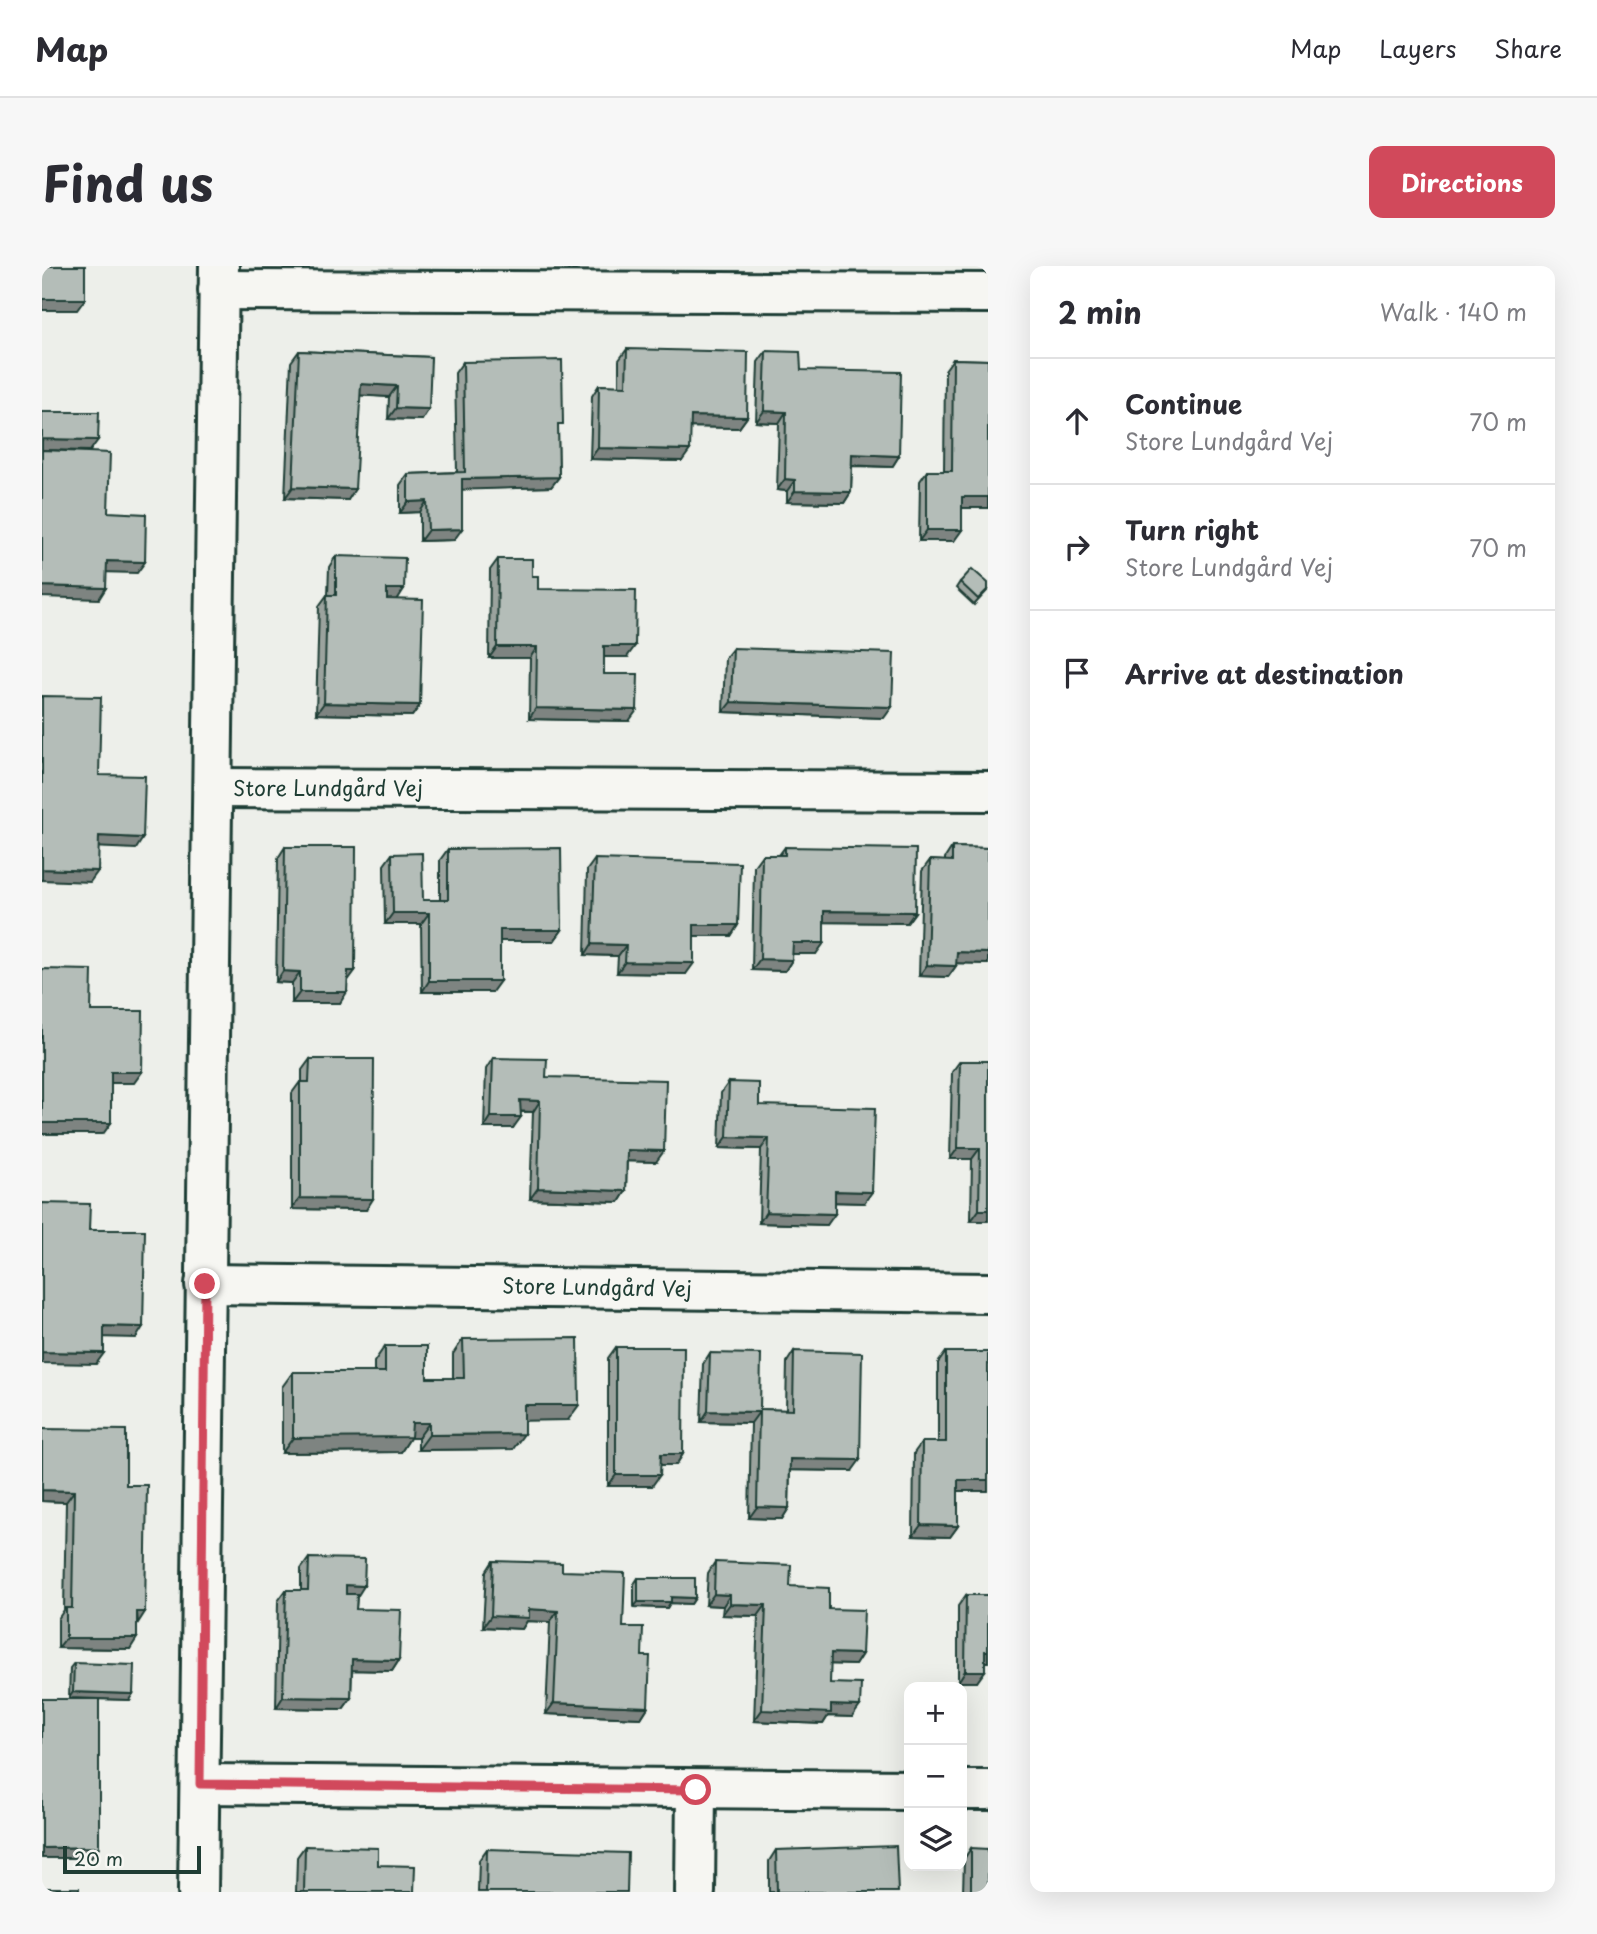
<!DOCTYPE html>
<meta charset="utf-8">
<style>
:root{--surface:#fff;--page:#f7f7f7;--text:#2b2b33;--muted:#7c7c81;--line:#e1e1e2;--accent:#d1495b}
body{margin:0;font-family:"Playpen Sans",sans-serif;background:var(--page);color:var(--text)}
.controls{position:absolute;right:21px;bottom:21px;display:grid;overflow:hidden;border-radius:14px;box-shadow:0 7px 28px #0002}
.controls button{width:63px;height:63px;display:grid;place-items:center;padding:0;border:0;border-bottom:2px solid var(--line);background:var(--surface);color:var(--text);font:35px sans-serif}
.scale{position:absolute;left:21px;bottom:18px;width:138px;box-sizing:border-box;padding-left:7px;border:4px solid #1f3d34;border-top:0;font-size:19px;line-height:24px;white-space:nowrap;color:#1f3d34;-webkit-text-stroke:5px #f6f6f2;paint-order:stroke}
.stop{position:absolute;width:21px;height:21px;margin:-16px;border:5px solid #d1495b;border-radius:50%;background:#fff}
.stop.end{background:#d1495b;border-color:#fff;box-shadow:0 2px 7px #0008}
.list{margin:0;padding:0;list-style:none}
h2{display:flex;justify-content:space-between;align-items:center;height:91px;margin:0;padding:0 28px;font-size:30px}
h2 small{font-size:23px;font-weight:400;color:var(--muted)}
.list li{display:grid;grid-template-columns:46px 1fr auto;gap:21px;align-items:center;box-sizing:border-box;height:126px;padding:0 28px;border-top:2px solid var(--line)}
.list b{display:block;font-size:26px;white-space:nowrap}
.list p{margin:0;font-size:23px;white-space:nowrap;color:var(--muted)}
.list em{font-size:23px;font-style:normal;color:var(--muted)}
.icon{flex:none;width:38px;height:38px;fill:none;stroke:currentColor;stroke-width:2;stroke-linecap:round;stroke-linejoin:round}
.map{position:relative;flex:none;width:946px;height:1626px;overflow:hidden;border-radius:14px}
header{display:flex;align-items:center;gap:42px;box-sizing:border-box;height:98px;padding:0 35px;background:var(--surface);border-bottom:2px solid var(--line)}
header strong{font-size:33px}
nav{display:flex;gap:38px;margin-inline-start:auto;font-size:24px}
.intro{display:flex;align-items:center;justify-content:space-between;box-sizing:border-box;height:168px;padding:0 42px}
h1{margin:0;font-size:49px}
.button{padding:18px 32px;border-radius:14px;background:var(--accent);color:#fff;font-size:24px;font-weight:700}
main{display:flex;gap:42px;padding:0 42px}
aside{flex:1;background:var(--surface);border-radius:14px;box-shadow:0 7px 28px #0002}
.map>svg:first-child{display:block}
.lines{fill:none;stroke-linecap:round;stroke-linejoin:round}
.minor-casing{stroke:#1f3d34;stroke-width:44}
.minor{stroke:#f6f6f2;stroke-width:38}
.wall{fill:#9ba39e;stroke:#1f3d34;stroke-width:2}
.shaded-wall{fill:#7e8481;stroke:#1f3d34;stroke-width:2}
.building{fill:#b4bdb8;stroke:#1f3d34;stroke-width:2}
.route{stroke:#d1495b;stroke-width:9}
.labels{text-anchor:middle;stroke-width:5;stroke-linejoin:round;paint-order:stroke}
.street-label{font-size:21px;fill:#1f3d34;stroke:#f6f6f2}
</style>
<header>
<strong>Map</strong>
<nav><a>Map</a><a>Layers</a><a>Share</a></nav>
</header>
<div class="intro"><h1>Find us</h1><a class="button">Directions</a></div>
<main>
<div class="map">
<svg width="946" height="1626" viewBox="0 0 946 1626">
<rect width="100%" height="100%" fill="#edefea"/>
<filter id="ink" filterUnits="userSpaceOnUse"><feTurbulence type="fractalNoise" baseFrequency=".0143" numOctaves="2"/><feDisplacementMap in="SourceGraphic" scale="14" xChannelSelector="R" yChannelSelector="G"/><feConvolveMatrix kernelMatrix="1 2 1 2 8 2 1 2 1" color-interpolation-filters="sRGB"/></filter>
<g filter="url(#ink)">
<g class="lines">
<defs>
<g id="minor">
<polyline points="176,24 946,27"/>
<polyline points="171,522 946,525"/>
<polyline points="163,1018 946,1027"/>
<polyline points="158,1518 867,1524"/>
<polyline points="920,1524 946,1524"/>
<polyline points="156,1626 177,0"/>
<polyline points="653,1626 654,1523"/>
</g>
</defs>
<use href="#minor" class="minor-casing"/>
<use href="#minor" class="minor"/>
</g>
<g class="wall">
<polygon points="585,83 705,151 697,162 648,161 640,195 548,193 550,130 557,119 577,120 577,94"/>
<polygon points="257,85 389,91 380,154 346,153 347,131 318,129 306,234 243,232 249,96"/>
<polygon points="724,85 759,104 857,190 850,201 810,200 809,226 802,237 745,236 745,225 735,224 737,157 714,156 716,96"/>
<polygon points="911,93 946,94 946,242 920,242 912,275 877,275 878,215 885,205 902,205 903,104"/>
<polygon points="421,96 516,165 517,211 509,221 420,223 412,274 378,275 378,246 358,247 358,219 366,208 415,206 413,107"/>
<polygon points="294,290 378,439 370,450 274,448 277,340 285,329 286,329 287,301"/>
<polygon points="456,293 490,310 496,323 585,391 562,391 562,408 587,455 487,453 488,392 447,392 448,304"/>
<polygon points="918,316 946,324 932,339 914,322"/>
<polygon points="691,382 842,452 681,446 683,392"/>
<polygon points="243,581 306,715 298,737 250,737 250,717 234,716 236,592"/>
<polygon points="743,581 873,646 865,657 782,656 774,688 750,688 750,694 743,705 710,704 712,600 720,589 737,589"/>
<polygon points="910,581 946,582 946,698 914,697 914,700 906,711 877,710 880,605 888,594 903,595 903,592"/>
<polygon points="406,583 520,664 512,675 458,675 450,726 380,726 379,658 343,658 342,599 350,588 381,634 398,634 398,594"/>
<polygon points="553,593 696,659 689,670 652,670 644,708 575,707 576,690 543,689 545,604"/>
<polygon points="451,792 504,811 614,896 585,895 584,925 577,936 488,933 491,846 479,846 471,862 442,862 444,803"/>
<polygon points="268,793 324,944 250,943 250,827 258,816 260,816 260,804"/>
<polygon points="918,795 946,795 946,955 929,955 930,893 908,893 910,806"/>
<polygon points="687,816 717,839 822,937 793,936 785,959 717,957 719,883 677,882 679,827"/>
<polygon points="421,1073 526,1154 482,1154 471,1183 376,1184 376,1172 368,1172 359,1186 240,1187 240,1121 251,1106 332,1106 332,1096 343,1080 385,1112 411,1112 411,1088"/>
<polygon points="574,1081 641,1188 634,1199 618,1199 610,1220 566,1220 566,1092"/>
<polygon points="752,1085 810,1205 748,1204 747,1242 740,1253 707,1252 709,1157 659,1156 661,1098 668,1087 718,1143 744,1144 745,1096"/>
<polygon points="904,1086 946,1086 946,1225 916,1225 916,1260 908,1271 871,1270 872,1187 880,1176 896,1176 896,1097"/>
<polygon points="0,1163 84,1219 95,1357 88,1383 16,1382 16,1353 22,1344 24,1236 0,1235"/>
<polygon points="267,1292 315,1331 314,1343 357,1394 350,1405 310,1404 309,1432 301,1443 234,1442 236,1335 244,1324 259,1324 259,1303"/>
<polygon points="451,1295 520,1305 581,1361 600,1390 606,1441 599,1452 504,1448 508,1356 485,1355 480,1363 441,1361 444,1306"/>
<polygon points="673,1296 748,1320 787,1343 820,1388 813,1399 788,1398 788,1417 810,1451 786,1450 781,1458 712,1455 716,1350 680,1349 681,1340 664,1339 666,1307"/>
<polygon points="596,1312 653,1332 649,1338 628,1337 625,1342 592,1341 592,1318"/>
<polygon points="924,1329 943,1396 935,1416 916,1416 916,1340"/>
<polygon points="32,1397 87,1434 57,1433 49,1592 0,1592 0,1433 53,1433 27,1432 28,1402"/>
<polygon points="263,1580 336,1599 372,1626 254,1626 255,1591"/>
<polygon points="929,1582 946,1626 921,1626 922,1593"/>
<polygon points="445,1583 585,1626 436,1626 437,1594"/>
<polygon points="734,1584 856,1626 727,1626 727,1595"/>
</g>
<g class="shaded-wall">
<polygon points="0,33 43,33 35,44 0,44"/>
<polygon points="319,118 355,120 347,131 311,129"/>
<polygon points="354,142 387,143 380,154 346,153"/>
<polygon points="722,145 744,146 737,157 714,156"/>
<polygon points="649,150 705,151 697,162 641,161"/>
<polygon points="0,173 56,174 48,185 0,184"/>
<polygon points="556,182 648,184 640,195 548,193"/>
<polygon points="810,188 857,190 850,201 803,199"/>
<polygon points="517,211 509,221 412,224 420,213"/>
<polygon points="743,213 753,214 745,225 735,224"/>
<polygon points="251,221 313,223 306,234 243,232"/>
<polygon points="753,225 809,226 802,237 745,236"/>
<polygon points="920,231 946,231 946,242 912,242"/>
<polygon points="385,235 378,246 358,247 366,236"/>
<polygon points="420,263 412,274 378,275 386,264"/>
<polygon points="885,264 920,264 912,275 877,275"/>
<polygon points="65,295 103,296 95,307 58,306"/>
<polygon points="0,320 64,322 57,333 0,331"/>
<polygon points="345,323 362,323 355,334 338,334"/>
<polygon points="562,380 593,380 585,391 555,391"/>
<polygon points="455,381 495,381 488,392 447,392"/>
<polygon points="689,436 850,441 842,452 681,446"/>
<polygon points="282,437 378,439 370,450 274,448"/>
<polygon points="494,442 595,444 587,455 487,453"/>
<polygon points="57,570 101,572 94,583 49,581"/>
<polygon points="0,603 56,605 48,616 0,614"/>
<polygon points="782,645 873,646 865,657 775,656"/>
<polygon points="351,647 387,647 379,658 343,658"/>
<polygon points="652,659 696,659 689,670 645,670"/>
<polygon points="458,664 520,664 512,675 450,675"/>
<polygon points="751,677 782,677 774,688 743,688"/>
<polygon points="550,678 584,679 576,690 543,689"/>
<polygon points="915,686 946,687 946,698 908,697"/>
<polygon points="718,693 750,694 743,705 710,704"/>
<polygon points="583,696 652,697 644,708 575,707"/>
<polygon points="885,699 914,700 906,711 877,710"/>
<polygon points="241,705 258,706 250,717 234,716"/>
<polygon points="306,705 313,705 305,716"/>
<polygon points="387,715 458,715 450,726 380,726"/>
<polygon points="258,726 305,726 298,737 250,737"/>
<polygon points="69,806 100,806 92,817 61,817"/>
<polygon points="478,834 498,835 491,846 471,845"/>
<polygon points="449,851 479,851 471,862 442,862"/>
<polygon points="0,857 69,857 61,868 0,868"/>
<polygon points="685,871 727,872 719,883 677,882"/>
<polygon points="916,882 938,882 930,893 908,893"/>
<polygon points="585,884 622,885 614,896 577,895"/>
<polygon points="496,922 584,925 577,936 488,933"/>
<polygon points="793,925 830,926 822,937 786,936"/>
<polygon points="258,932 331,933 324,944 250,943"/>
<polygon points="937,944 946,944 946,955 929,955"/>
<polygon points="724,946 793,948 785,959 717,957"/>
<polygon points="62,1060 101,1061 94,1072 55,1071"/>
<polygon points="0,1086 62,1087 54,1098 0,1097"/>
<polygon points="482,1139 537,1139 526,1154 471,1155"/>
<polygon points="666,1145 717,1146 709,1157 659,1156"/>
<polygon points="370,1157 387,1157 376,1172 368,1172 359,1186 240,1187 251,1172"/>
<polygon points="482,1168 471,1183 376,1184 387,1169"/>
<polygon points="619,1188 641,1188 634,1199 611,1199"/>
<polygon points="748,1193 818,1194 810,1205 740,1204"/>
<polygon points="574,1209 618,1209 610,1220 566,1220"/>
<polygon points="916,1214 946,1214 946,1225 908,1225"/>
<polygon points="0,1224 32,1225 24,1236 0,1235"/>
<polygon points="715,1241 747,1242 740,1253 707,1252"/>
<polygon points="879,1259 916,1260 908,1271 871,1270"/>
<polygon points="304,1319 322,1320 315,1331 297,1330"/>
<polygon points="672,1328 688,1329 681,1340 664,1339"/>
<polygon points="629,1331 653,1332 649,1338 628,1337 625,1342 592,1341 596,1336"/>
<polygon points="688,1338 724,1339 716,1350 680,1349"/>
<polygon points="487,1343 516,1345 508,1356 485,1355 480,1363 441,1361 449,1350"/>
<polygon points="95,1346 103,1346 96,1357"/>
<polygon points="24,1372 95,1372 88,1383 16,1382"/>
<polygon points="943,1385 946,1385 946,1396 935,1396"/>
<polygon points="789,1387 820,1388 813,1399 781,1398"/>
<polygon points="310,1393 357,1394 350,1405 302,1404"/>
<polygon points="923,1405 943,1405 935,1416 916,1416"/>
<polygon points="31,1426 91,1428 87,1434 27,1432"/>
<polygon points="241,1431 309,1432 301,1443 234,1442"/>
<polygon points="512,1437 606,1441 599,1452 504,1448"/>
<polygon points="789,1439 818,1440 810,1451 786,1450 781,1458 712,1455 720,1444"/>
<polygon points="57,1581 49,1592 0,1592 0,1582"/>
</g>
<g class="building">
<rect x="0" y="0" width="43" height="33"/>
<polygon points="585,83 706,86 705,151 649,150 648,184 556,182 557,119 584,120"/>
<polygon points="257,85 389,91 387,143 354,142 355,120 319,118 313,223 251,221"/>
<polygon points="724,85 758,86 759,104 859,106 857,190 810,188 809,226 753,225 753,214 743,213 744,146 722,145"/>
<polygon points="911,93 946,94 946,231 920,231 920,264 885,264 885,205 910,205"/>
<polygon points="520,94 521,158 516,158 517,211 420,213 420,263 386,264 385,235 366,236 366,208 423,206 421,96"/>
<polygon points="0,146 57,146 56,174 0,173"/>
<polygon points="0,184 68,187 66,246 104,248 103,296 65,295 64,322 0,320"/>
<polygon points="294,290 363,292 362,323 345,323 345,333 381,334 378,439 282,437 285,329 294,329"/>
<polygon points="456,293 490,293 490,310 496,310 496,323 594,324 593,380 562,380 562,408 596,408 595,444 494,442 495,381 455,381"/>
<polygon points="930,303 946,317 946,323 936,333 918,316"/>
<polygon points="691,382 852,387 850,441 689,436"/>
<polygon points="0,430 59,431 57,509 103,510 101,572 57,570 56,605 0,603"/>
<polygon points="243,581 314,581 313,705 306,705 305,726 258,726 258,706 241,705"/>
<polygon points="743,581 874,583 873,646 782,645 782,677 751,677 750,694 718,693 720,589 743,589"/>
<polygon points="910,581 946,582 946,687 915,686 914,700 885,699 888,594 910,595"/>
<polygon points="519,582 520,664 458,664 458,715 387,715 387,647 351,647 350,588 380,587 381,634 406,634 406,583"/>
<polygon points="553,593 698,597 696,659 652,659 652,697 583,696 584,679 550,678"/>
<polygon points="0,703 50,704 49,745 101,745 100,806 69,806 69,857 0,857"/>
<polygon points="451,792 505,793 504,811 624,814 622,885 585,884 584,925 496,922 498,835 478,834 479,851 449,851"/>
<polygon points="268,793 332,793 331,933 258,932 258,816 267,816"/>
<polygon points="918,795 946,795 946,944 937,944 938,882 916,882"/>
<polygon points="687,816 717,817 717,839 833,842 830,926 793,925 793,948 724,946 727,872 685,871"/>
<polygon points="0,937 48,938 47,964 103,964 101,1061 62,1060 62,1087 0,1086"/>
<polygon points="536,1072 537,1139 482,1139 482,1168 387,1169 387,1157 370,1157 369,1171 251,1172 251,1106 343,1106 343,1080 385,1080 385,1112 422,1112 421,1073"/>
<polygon points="574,1081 642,1081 641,1188 619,1188 618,1209 574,1209"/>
<polygon points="752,1085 820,1087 818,1194 748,1193 747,1242 715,1241 717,1146 666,1145 668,1087 719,1088 718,1143 751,1144"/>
<polygon points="904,1086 946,1086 946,1214 916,1214 916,1260 879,1259 880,1176 904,1176"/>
<polygon points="0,1163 84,1164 84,1219 105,1219 103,1346 95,1346 95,1372 24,1372 24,1342 30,1342 32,1225 0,1224"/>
<polygon points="267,1292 323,1293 322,1320 304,1319 304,1328 315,1328 314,1343 359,1344 357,1394 310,1393 309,1432 241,1431 244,1324 266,1324"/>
<polygon points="451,1295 520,1297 520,1305 583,1307 581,1361 601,1361 600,1390 608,1390 606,1441 512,1437 516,1345 487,1343 487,1352 449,1350"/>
<polygon points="673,1296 749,1299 748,1320 787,1322 787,1343 822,1344 820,1388 789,1387 788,1417 819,1418 818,1440 789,1439 789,1447 720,1444 724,1339 688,1338 688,1329 672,1328"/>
<polygon points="596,1312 653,1312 653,1332 629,1331 629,1336 596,1336"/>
<polygon points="924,1329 946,1329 946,1385 943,1385 943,1405 923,1405"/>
<polygon points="32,1397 92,1399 91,1428 31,1426"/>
<polygon points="0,1433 57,1433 57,1581 0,1582"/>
<polygon points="263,1580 336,1582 336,1599 373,1600 372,1626 262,1626"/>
<polygon points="854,1580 856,1626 735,1626 734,1584"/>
<polygon points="929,1582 946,1583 946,1626 929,1626"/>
<polygon points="445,1583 586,1587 585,1626 444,1626"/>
<rect x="0" y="1622" width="37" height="4"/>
</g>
</g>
<g class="lines" filter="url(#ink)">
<polyline class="route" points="163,1018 158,1518 654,1524"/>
</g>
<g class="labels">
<g class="street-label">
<text x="286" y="530">Store Lundgård Vej</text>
<text transform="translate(555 1022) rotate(1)" y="7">Store Lundgård Vej</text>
</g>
</g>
</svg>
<div class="controls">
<button>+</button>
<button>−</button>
<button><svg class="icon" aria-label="layers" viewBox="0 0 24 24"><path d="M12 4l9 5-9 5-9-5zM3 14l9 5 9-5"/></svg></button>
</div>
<div class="scale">20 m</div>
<div class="stop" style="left:654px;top:1524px"></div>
<div class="stop end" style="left:163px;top:1018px"></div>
</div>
<aside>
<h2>2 min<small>Walk · 140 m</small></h2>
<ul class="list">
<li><svg class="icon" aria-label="ahead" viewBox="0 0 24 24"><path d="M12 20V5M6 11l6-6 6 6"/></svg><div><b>Continue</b><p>Store Lundgård Vej</p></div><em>70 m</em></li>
<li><svg class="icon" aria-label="right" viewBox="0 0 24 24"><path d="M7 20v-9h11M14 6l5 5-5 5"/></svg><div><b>Turn right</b><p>Store Lundgård Vej</p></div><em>70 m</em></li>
<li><svg class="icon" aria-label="arrive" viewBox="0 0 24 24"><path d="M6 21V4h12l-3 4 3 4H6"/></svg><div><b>Arrive at destination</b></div></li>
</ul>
</aside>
</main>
